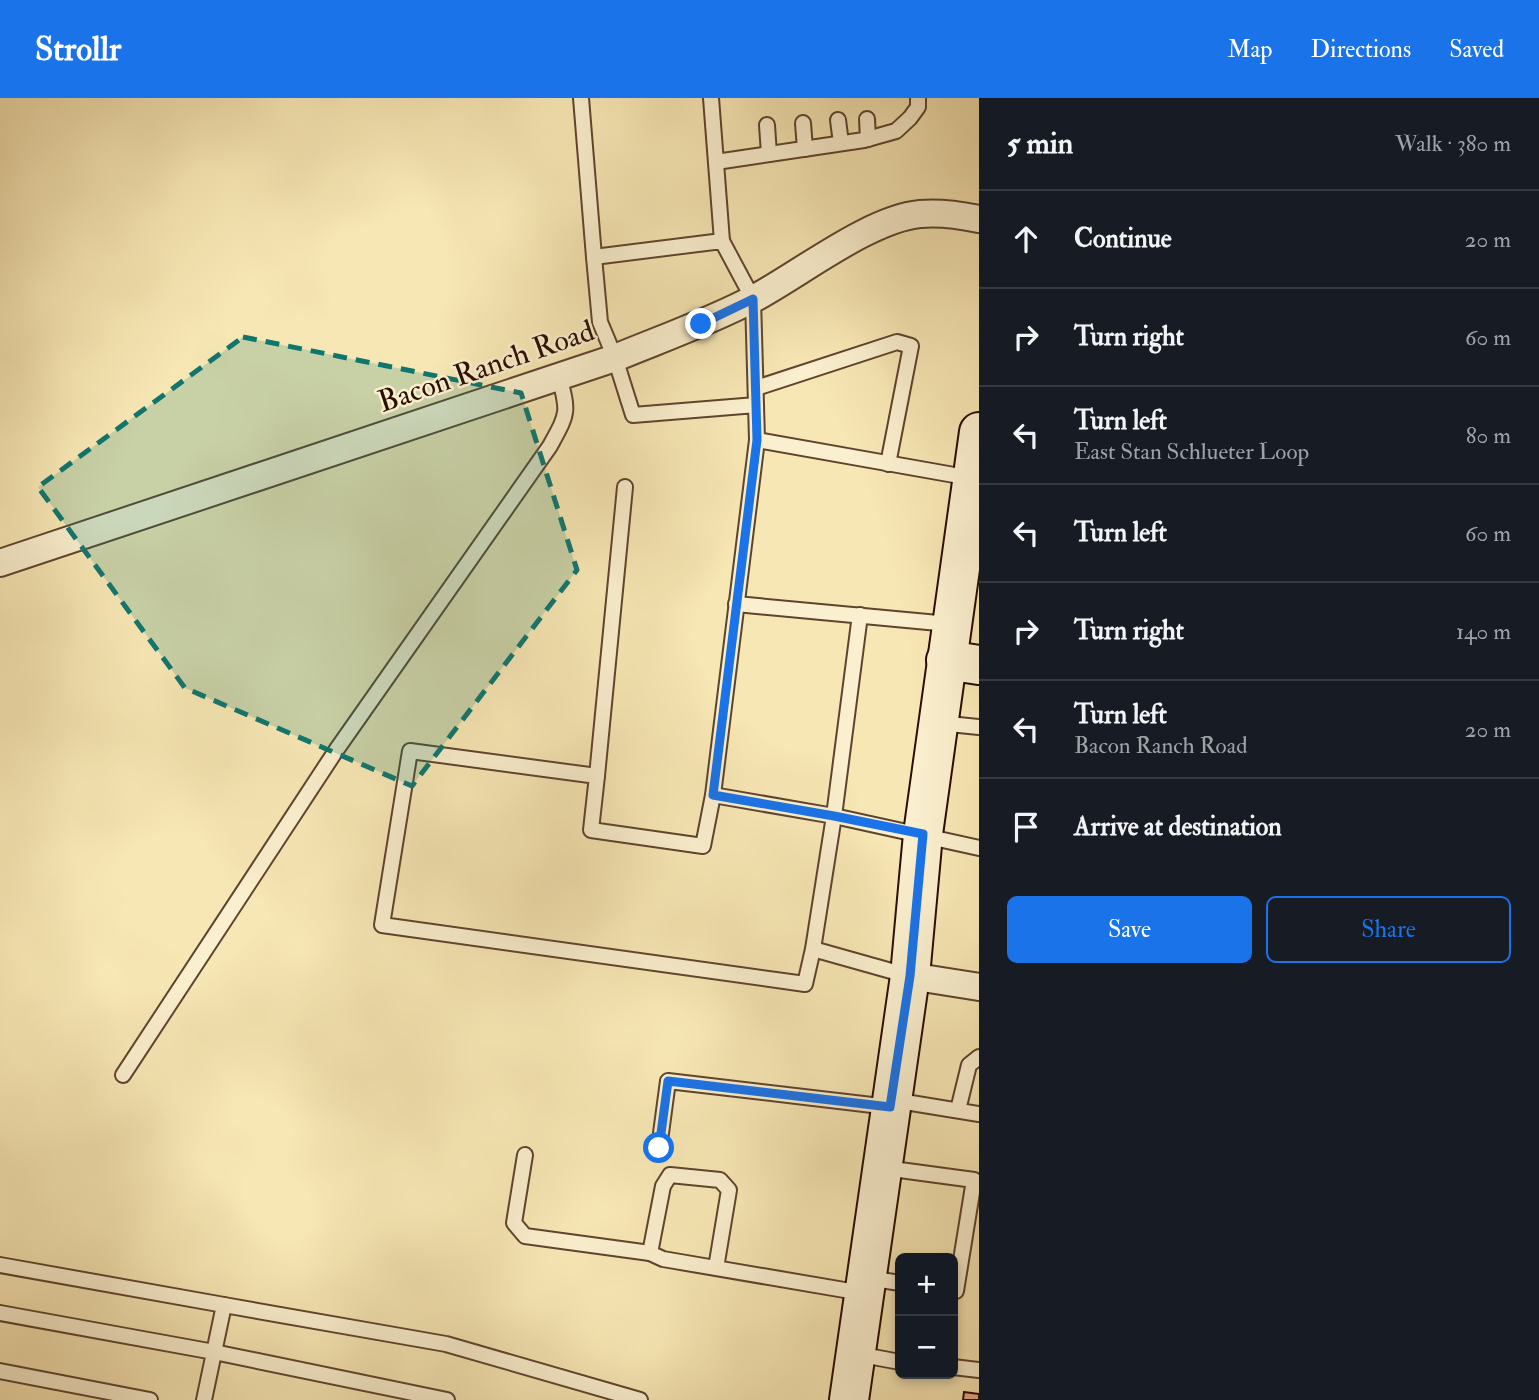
<!DOCTYPE html>
<meta charset="utf-8">
<style>
:root{--surface:#171b24;--page:#242831;--text:#f1f3f6;--muted:#9ea1a6;--line:#363941;--accent:#1a73e8}
body{margin:0;font-family:"IM FELL Double Pica",serif;background:var(--page);color:var(--text)}
.controls{position:absolute;right:21px;bottom:21px;display:grid;overflow:hidden;border-radius:10px;box-shadow:0 4px 10px #0003}
.controls button{width:63px;height:63px;display:grid;place-items:center;padding:0;border:0;border-bottom:2px solid var(--line);background:var(--surface);color:var(--text);font:35px sans-serif}
.stop{position:absolute;width:21px;height:21px;margin:-16px;border:5px solid #1a73e8;border-radius:50%;background:#fff}
.stop.end{background:#1a73e8;border-color:#fff;box-shadow:0 2px 7px #0008}
.list{margin:0;padding:0;list-style:none}
h2{display:flex;justify-content:space-between;align-items:center;height:91px;margin:0;padding:0 28px;font-size:30px}
h2 small{font-size:23px;font-weight:400;color:var(--muted)}
.list li{display:grid;grid-template-columns:46px 1fr auto;gap:21px;align-items:center;box-sizing:border-box;height:98px;padding:0 28px;border-top:2px solid var(--line)}
.list b{display:block;font-size:26px;white-space:nowrap}
.list p{margin:0;font-size:23px;white-space:nowrap;color:var(--muted)}
.list em{font-size:23px;font-style:normal;color:var(--muted)}
.actions{display:flex;gap:14px;padding:21px 28px}
.actions a{flex:1;padding:16px 0;border:2px solid var(--accent);border-radius:10px;text-align:center;font-size:24px;color:var(--accent)}
.actions .main{background:var(--accent);color:#fff}
.icon{flex:none;width:38px;height:38px;fill:none;stroke:currentColor;stroke-width:2;stroke-linecap:round;stroke-linejoin:round}
.map{position:relative;flex:none;width:979px;height:1302px;overflow:hidden}
header{display:flex;align-items:center;gap:42px;box-sizing:border-box;height:98px;padding:0 35px;background:var(--accent);color:#fff}
header strong{font-size:33px}
nav{display:flex;gap:38px;margin-inline-start:auto;font-size:24px}
main{display:flex}
aside{flex:1;background:var(--surface)}
.map>svg:first-child{display:block}
.building{fill:#eab190;stroke:#2b0d02;stroke-width:2}
.lines{fill:none;stroke-linecap:round;stroke-linejoin:round}
.lane-casing{stroke:#5e442e;stroke-width:18}
.street-casing{stroke:#5e442e;stroke-width:30}
.secondary-casing{stroke:#2b0d02;stroke-width:42}
.lane{stroke:#faefce;stroke-width:14}
.street{stroke:#faefce;stroke-width:26}
.secondary{stroke:#faefce;stroke-width:38}
.route{stroke:#1a73e8;stroke-width:9}
.marked{fill:#0f766e;fill-opacity:0.2;stroke:#0f766e;stroke-width:5;stroke-dasharray:14 9;stroke-linejoin:round}
.labels{text-anchor:middle;stroke-width:5;stroke-linejoin:round;paint-order:stroke}
.street-label{font-size:30px;fill:#2b0d02;stroke:#faefce}
</style>
<header>
<strong>Strollr</strong>
<nav><a>Map</a><a>Directions</a><a>Saved</a></nav>
</header>
<main>
<div class="map">
<svg width="979" height="1302" viewBox="0 0 979 1302">
<rect width="100%" height="100%" fill="#f7e7b4"/>
<filter id="stains"><feTurbulence type="fractalNoise" baseFrequency=".00286" numOctaves="4"/><feColorMatrix values="0 0 0 0 .2 0 0 0 0 .09 0 0 0 0 .02 0 0 0 .5 -.17"/></filter>
<radialGradient id="worn" r=".72"><stop offset=".6" stop-color="#630" stop-opacity="0"/><stop offset="1" stop-color="#630" stop-opacity=".3"/></radialGradient>
<polygon class="building" points="964,1294 979,1296 979,1302 963,1302"/>
<g class="lines">
<defs>
<g id="lane">
<polyline points="581,0 594,159"/>
<polyline points="711,0 722,143"/>
<polyline points="867,21 868,41"/>
<polyline points="838,22 841,45"/>
<polyline points="803,25 805,51"/>
<polyline points="767,27 769,56"/>
<polyline points="716,64 864,42 896,33 910,20 918,9 918,0"/>
<polyline points="756,290 897,244 911,248 888,366"/>
<polyline points="756,307 633,317 615,260 600,224 594,159 722,143 753,201 757,342 713,697 703,748 591,732 597,678 410,653 382,827 805,886 813,851"/>
<polyline points="757,342 971,380"/>
<polyline points="736,506 949,526"/>
<polyline points="860,517 834,718 813,851 909,878"/>
<polyline points="939,625 979,629"/>
<polyline points="597,678 625,389"/>
<polyline points="713,697 834,718 979,750"/>
<path d="M 123,977 L 337,651 L 550,348 C 568,315 569,315 559,278"/>
<polyline points="893,1002 979,1016"/>
<polyline points="958,1012 969,967 979,959"/>
<polyline points="659,1050 668,983 889,1009"/>
<polyline points="525,1057 514,1125 525,1138 650,1155"/>
<polyline points="885,1070 974,1082 956,1193 953,1192"/>
<polyline points="0,1167 224,1207"/>
<polyline points="716,1170 729,1092 720,1082 670,1077 663,1088 650,1155 663,1161 862,1195"/>
<polyline points="868,1180 900,1185"/>
<polyline points="0,1215 214,1254 447,1302"/>
<polyline points="857,1256 900,1264"/>
<polyline points="953,1269 979,1272"/>
<polyline points="0,1273 150,1302"/>
<polyline points="204,1302 224,1207 446,1246 640,1302"/>
</g>
<g id="street">
<path d="M 0,465 L 615,260 C 661,241 709,224 753,201 C 800,176 869,121 920,116 C 940,114 960,117 979,121"/>
<polyline points="910,878 979,889"/>
</g>
<g id="secondary">
<polyline points="946,562 979,567"/>
<polyline points="849,1302 910,878 923,736 979,334"/>
</g>
</defs>
<use href="#lane" class="lane-casing"/>
<use href="#street" class="street-casing"/>
<use href="#secondary" class="secondary-casing"/>
<use href="#lane" class="lane"/>
<use href="#street" class="street"/>
<use href="#secondary" class="secondary"/>
</g>
<g class="lines">
<polyline class="route" points="659,1050 668,983 890,1009 910,878 923,736 834,718 713,697 757,342 753,201 701,226"/>
</g>
<path class="marked" d="M 243,239 L 521,295 L 577,472 L 412,688 L 185,590 L 38,389 Z"/>
<g class="labels">
<g class="street-label">
<text transform="translate(486 268) rotate(-19)" y="10">Bacon Ranch Road</text>
</g>
</g>
<rect width="100%" height="100%" filter="url(#stains)"/>
<rect width="100%" height="100%" fill="url(#worn)"/>
</svg>
<div class="controls">
<button>+</button>
<button>−</button>
</div>
<div class="stop" style="left:659px;top:1050px"></div>
<div class="stop end" style="left:701px;top:226px"></div>
</div>
<aside>
<h2>5 min<small>Walk · 380 m</small></h2>
<ul class="list">
<li><svg class="icon" aria-label="ahead" viewBox="0 0 24 24"><path d="M12 20V5M6 11l6-6 6 6"/></svg><div><b>Continue</b></div><em>20 m</em></li>
<li><svg class="icon" aria-label="right" viewBox="0 0 24 24"><path d="M7 20v-9h11M14 6l5 5-5 5"/></svg><div><b>Turn right</b></div><em>60 m</em></li>
<li><svg class="icon" aria-label="left" viewBox="0 0 24 24"><path d="M17 20v-9H6M10 6l-5 5 5 5"/></svg><div><b>Turn left</b><p>East Stan Schlueter Loop</p></div><em>80 m</em></li>
<li><svg class="icon" aria-label="left" viewBox="0 0 24 24"><path d="M17 20v-9H6M10 6l-5 5 5 5"/></svg><div><b>Turn left</b></div><em>60 m</em></li>
<li><svg class="icon" aria-label="right" viewBox="0 0 24 24"><path d="M7 20v-9h11M14 6l5 5-5 5"/></svg><div><b>Turn right</b></div><em>140 m</em></li>
<li><svg class="icon" aria-label="left" viewBox="0 0 24 24"><path d="M17 20v-9H6M10 6l-5 5 5 5"/></svg><div><b>Turn left</b><p>Bacon Ranch Road</p></div><em>20 m</em></li>
<li><svg class="icon" aria-label="arrive" viewBox="0 0 24 24"><path d="M6 21V4h12l-3 4 3 4H6"/></svg><div><b>Arrive at destination</b></div></li>
</ul>
<div class="actions"><a class="main">Save</a><a>Share</a></div>
</aside>
</main>
